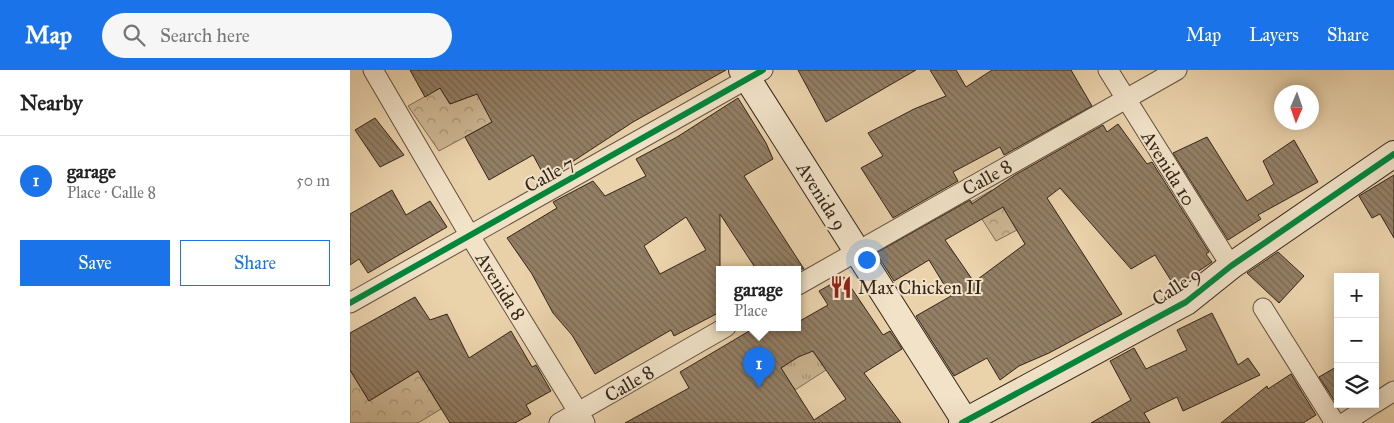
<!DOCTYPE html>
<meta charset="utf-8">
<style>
:root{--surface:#fff;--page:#f6f6f6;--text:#222;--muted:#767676;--line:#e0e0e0;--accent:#1a73e8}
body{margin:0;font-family:"IM FELL Great Primer",serif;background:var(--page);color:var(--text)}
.controls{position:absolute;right:15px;bottom:15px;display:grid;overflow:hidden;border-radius:0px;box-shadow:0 2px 12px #0003}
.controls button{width:45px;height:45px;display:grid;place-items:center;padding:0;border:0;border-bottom:1px solid var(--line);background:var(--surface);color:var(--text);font:25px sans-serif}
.compass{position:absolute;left:924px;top:15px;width:45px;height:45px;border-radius:50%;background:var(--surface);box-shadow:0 2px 12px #0003;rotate:182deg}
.you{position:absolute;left:516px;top:189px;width:18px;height:18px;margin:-12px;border:4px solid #fff;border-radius:50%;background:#1a73e8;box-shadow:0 0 0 8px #1a73e833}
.badge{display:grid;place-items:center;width:32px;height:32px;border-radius:50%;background:var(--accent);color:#fff;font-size:16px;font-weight:700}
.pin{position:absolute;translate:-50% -41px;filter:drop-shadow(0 1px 2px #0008)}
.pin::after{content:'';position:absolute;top:26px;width:18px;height:15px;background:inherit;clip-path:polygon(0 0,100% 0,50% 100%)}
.popup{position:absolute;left:366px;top:196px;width:85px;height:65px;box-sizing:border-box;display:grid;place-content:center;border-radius:0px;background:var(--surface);filter:drop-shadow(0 1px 4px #0005);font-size:16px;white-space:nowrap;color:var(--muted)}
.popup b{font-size:19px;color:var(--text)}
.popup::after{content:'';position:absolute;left:50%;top:100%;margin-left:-10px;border:10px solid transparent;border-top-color:var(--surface)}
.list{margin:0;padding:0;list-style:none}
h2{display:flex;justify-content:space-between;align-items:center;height:65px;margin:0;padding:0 20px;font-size:21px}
h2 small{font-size:16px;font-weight:400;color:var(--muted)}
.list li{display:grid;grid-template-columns:32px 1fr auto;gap:15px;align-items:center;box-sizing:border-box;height:90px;padding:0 20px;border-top:1px solid var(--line)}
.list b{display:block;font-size:19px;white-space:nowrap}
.list p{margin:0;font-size:16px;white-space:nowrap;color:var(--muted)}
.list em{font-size:16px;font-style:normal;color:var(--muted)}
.actions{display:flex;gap:10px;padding:15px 20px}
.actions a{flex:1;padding:11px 0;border:1px solid var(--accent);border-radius:0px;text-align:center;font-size:18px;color:var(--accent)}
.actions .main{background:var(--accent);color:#fff}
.icon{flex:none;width:28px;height:28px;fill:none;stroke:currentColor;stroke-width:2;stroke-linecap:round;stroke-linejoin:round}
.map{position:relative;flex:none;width:1044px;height:353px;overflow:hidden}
header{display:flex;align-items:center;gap:30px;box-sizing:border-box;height:70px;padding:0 25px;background:var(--accent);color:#fff}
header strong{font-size:24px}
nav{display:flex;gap:28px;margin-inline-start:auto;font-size:18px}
.search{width:350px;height:45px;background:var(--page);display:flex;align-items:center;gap:12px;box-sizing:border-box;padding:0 18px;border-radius:28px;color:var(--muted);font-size:19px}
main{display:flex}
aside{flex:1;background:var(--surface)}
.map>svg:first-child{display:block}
.grass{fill:url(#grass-tufts);stroke:#806d56}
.forest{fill:url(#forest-crowns);stroke:#806d56}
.building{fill:url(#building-back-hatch);stroke:#34251a;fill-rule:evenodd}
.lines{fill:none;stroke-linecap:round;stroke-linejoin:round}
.street-casing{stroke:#62503e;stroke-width:21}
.secondary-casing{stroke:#34251a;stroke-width:28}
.street{stroke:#f1e2c8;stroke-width:19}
.secondary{stroke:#f1e2c8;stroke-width:26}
.cycleway-casing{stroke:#f1e2c8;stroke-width:9}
.cycleway{stroke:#00873e;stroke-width:6}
.labels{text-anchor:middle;stroke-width:4;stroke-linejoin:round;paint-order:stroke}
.street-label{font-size:19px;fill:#34251a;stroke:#f1e2c8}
.poi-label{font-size:19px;fill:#34251a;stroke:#f1e2c8;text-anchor:start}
</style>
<header>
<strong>Map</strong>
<div class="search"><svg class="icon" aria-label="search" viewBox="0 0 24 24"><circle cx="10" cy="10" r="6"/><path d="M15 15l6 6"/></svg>Search here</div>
<nav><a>Map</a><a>Layers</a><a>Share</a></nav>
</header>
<main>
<aside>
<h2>Nearby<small></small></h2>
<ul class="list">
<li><span class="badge">1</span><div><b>garage</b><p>Place · Calle 8</p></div><em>50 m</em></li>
</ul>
<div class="actions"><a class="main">Save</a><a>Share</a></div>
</aside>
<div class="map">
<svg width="1044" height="353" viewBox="0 0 1044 353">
<defs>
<pattern id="grass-tufts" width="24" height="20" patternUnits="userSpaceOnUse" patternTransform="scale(1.25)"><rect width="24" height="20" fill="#cbb592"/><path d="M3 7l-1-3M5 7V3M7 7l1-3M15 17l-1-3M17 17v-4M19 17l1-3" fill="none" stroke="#a69376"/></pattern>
<pattern id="forest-crowns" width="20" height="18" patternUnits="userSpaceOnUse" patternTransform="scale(1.25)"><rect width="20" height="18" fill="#cbb592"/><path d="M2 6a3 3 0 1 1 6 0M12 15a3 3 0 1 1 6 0" fill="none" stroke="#a69376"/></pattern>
<pattern id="building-back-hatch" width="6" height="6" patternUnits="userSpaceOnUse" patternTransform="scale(1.25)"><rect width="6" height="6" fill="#937f65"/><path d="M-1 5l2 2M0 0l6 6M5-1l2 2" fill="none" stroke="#796852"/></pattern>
</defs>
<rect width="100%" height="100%" fill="#ead2ab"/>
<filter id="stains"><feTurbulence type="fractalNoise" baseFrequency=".004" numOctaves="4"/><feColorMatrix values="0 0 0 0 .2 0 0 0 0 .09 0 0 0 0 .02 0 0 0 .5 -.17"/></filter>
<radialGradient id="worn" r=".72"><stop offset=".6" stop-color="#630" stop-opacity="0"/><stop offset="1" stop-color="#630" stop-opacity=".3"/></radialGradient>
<polygon class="grass" points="461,279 476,300 445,320 431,298"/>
<g class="forest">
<polygon points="90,18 100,34 127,24 157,44 89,81 58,36"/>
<polygon points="642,120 667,160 646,171 621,132"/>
<polygon points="0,300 19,331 68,301 91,339 68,353 0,353"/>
</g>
<g class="building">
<polygon points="60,0 376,0 283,52 196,109 183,85 139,110 115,67 142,52 127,24 100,34 90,18 75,27"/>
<polygon points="448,0 566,0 476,52"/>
<polygon points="580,0 606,0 616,17 642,0 721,0 742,36 654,85 650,77 603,102 608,111 543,148 511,98 533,86 518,63 564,39 596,26"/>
<path d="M 388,28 L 416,73 L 423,89 L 394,106 L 454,199 L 406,199 L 370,144 L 370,242 L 324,266 L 321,260 L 245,304 L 222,265 L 203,243 L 182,204 L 157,168 L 207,138 L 203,132 L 243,111 L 255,126 L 296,106 L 286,89 L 327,67 ZM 336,147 L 356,180 L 310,204 L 294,176 Z"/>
<polygon points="25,48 54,85 30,97 5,60"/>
<path d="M 768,54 L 797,94 L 802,92 L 859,182 L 856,184 L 862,192 L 825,217 L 805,185 L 781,199 L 710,118 L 697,128 L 772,244 L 699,283 L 669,296 L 650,310 L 637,288 L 604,306 L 566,246 L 601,226 L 579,190 L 544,211 L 526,183 L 620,130 L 622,134 L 665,105 L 753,55 L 757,62 ZM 653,137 L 675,174 L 624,212 L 595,170 Z"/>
<polygon points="857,67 897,131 924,114 913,91 944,70 968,112 908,145 911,149 878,170 823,83"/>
<polygon points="1044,105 1044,168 1030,144 1022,148 1009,126"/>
<polygon points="42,120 56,145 80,131 97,157 18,203 9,189 0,195 0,144"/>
<polygon points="928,182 954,206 929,233 897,203"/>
<path d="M 494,207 L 533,265 L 540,261 L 552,279 L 514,303 L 551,353 L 275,353 L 339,318 L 330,302 L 406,257 L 448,257 L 448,252 L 478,235 L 469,221 ZM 463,281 L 496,329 L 464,350 L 431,298 L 448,287 Z"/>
<polygon points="65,227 80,250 97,244 119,288 161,261 182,297 186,295 201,321 176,335 181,344 165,353 100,353 68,301 19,331 0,300 0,263"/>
<polygon points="862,243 888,295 898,288 910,305 833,341 827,327 794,343 800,353 741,353 781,330 760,291 784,278 796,299 837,280 827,260"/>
<polygon points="988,296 988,332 986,333 969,307"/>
<polygon points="941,304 966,345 953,353 871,353 917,316 918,319"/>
</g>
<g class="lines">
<defs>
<g id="street">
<polyline points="23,0 120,166 235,353"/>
<polyline points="758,0 881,196"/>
<polyline points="448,215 827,0"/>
<polyline points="0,233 413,0"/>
<polyline points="913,238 985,353"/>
<polyline points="1025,333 1044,321"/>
<polyline points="209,353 376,257"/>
<polyline points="994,353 1023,334"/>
</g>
<g id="secondary">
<polyline points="392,0 615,351"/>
<polyline points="612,353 836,232 881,196 1044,84"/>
</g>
</defs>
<use href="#street" class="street-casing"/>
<use href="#secondary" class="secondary-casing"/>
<use href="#street" class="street"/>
<use href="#secondary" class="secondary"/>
<defs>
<g id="cycleway">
<polyline points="0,233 413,0"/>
<polyline points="612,353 836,232 881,196 1044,84"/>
</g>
</defs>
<use href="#cycleway" class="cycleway-casing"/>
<use href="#cycleway" class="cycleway"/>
</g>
<defs>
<symbol id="restaurant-bare" viewBox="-9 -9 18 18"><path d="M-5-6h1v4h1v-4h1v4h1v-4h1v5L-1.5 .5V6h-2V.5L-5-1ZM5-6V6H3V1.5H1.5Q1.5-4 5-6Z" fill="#8f2418" stroke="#f1e2c8" stroke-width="2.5" paint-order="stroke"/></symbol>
</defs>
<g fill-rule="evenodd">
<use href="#restaurant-bare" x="475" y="201" width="32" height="32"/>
</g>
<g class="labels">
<g class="street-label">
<text transform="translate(819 98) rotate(58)" y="7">Avenida 10</text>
<text transform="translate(199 104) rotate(-29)" y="7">Calle 7</text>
<text transform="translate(637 107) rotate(-29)" y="7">Calle 8</text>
<text transform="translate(472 126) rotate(58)" y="7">Avenida 9</text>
<text transform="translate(151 216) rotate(58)" y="7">Avenida 8</text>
<text transform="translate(826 216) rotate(-33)" y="7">Calle 9</text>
<text transform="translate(279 313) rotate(-30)" y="7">Calle 8</text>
</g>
<g class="poi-label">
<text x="508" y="224">Max Chicken II</text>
</g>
</g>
<rect width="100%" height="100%" filter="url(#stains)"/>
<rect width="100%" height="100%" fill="url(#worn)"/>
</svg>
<div class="controls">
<button>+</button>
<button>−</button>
<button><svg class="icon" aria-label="layers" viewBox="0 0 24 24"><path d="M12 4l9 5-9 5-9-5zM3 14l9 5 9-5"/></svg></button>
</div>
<svg class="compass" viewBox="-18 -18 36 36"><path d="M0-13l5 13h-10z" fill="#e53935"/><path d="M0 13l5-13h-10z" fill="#767676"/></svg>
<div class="you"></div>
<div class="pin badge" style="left:409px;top:318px">1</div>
<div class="popup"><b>garage</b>Place</div>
</div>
</main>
